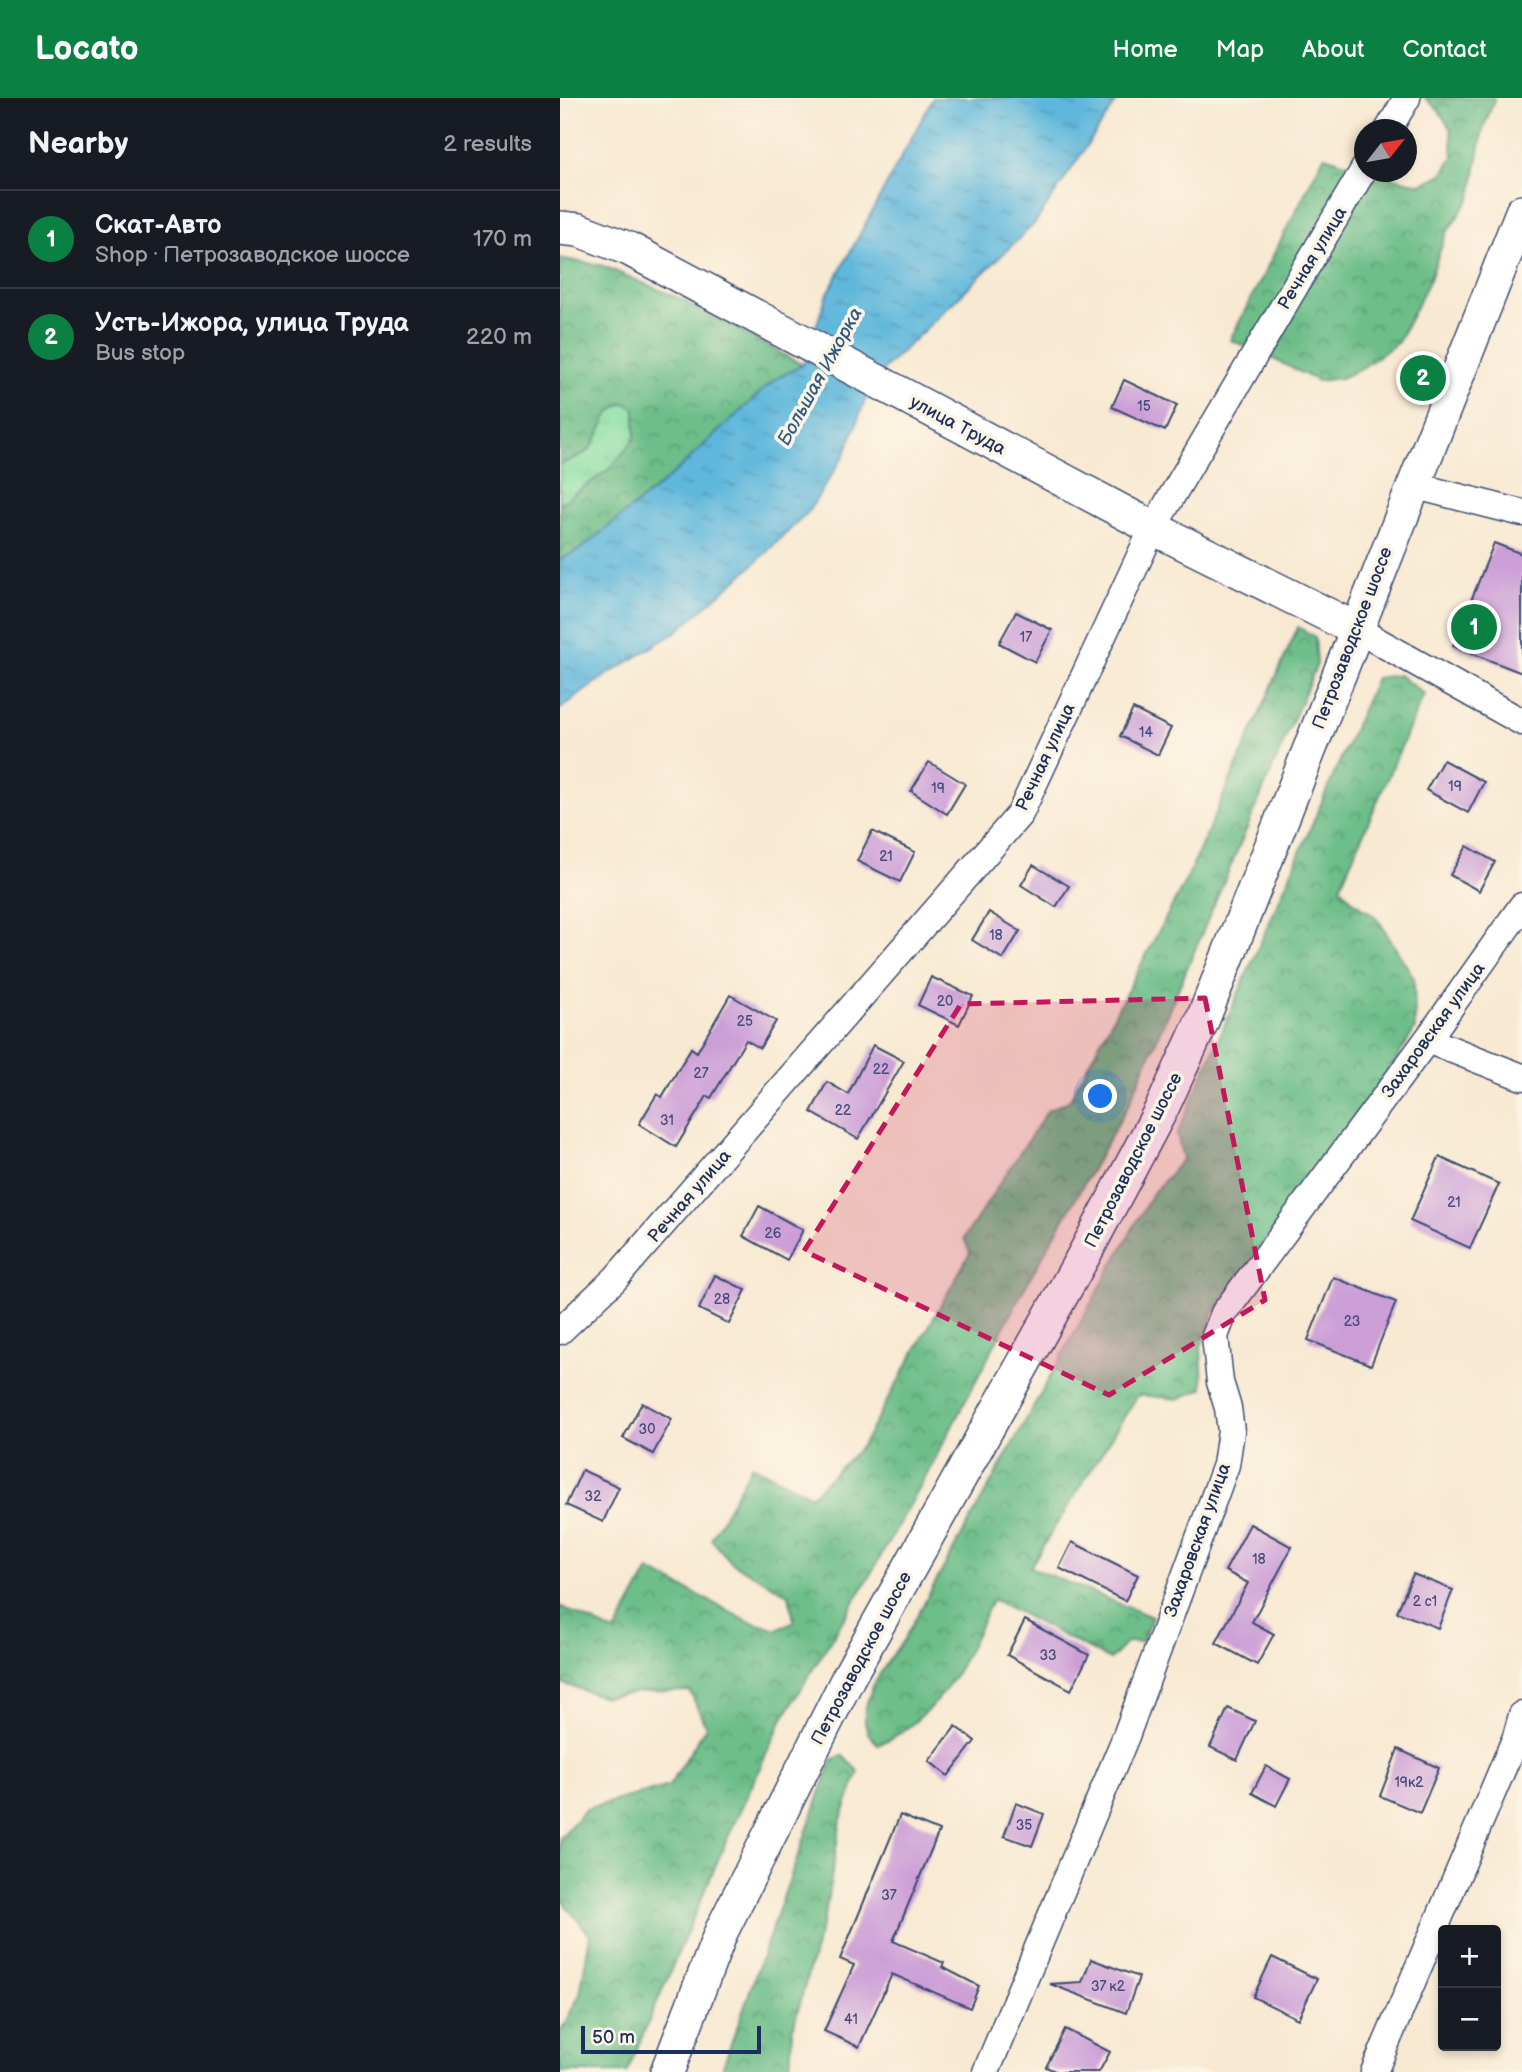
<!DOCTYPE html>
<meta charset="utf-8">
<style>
:root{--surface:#171b24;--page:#20242c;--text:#f1f3f6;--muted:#9ea1a6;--line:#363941;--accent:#0b8043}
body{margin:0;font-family:"Balsamiq Sans",sans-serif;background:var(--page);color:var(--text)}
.controls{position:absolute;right:21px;bottom:21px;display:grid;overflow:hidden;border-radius:7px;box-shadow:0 4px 10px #0003}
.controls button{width:63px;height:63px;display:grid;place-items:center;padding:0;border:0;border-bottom:2px solid var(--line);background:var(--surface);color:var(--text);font:35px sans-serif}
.compass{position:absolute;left:794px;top:21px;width:63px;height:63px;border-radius:50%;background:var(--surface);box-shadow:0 4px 10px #0003;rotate:59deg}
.scale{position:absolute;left:21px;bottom:18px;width:180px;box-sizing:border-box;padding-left:7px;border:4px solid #1b2f5e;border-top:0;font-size:19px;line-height:24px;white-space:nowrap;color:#1b2f5e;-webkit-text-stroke:5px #fcf5e5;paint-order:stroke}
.you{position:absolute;left:541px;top:999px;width:24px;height:24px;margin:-18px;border:5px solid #fff;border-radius:50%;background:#1a73e8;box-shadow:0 0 0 10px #1a73e833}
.badge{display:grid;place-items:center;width:46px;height:46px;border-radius:50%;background:var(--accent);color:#fff;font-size:23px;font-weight:700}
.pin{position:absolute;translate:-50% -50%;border:4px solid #fff;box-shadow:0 2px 7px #0006}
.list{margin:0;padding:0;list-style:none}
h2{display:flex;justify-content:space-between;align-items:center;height:91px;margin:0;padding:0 28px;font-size:30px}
h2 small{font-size:23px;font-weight:400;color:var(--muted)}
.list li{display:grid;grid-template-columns:46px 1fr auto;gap:21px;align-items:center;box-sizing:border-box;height:98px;padding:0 28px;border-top:2px solid var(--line)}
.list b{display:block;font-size:26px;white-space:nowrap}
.list p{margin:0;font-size:23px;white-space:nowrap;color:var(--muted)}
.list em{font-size:23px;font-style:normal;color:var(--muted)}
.map{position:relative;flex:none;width:962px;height:1974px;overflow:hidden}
header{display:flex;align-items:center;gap:42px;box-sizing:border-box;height:98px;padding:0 35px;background:var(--accent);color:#fff}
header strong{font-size:33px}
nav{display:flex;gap:38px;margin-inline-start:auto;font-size:24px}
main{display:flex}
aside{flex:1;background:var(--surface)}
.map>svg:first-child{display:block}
.grass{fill:url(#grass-tufts);stroke:#518780;stroke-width:2}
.forest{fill:url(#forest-crowns);stroke:#447674;stroke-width:2}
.water{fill:url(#water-ripples);stroke:#3d749d;stroke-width:2}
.building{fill:#cb9ed7}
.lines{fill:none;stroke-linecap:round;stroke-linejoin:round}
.minor-casing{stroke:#3c4b6f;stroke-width:29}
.major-casing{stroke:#3c4b6f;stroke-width:36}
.minor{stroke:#fff;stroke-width:26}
.major{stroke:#fff;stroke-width:33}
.marked{fill:#c2185b;fill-opacity:0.2;stroke:#c2185b;stroke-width:5;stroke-dasharray:14 9;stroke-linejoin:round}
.labels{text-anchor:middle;stroke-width:7;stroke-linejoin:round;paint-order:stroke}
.number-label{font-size:14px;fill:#474b7c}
.street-label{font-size:18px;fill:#1b2f5e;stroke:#fcf5e5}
.water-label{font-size:19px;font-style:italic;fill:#2f5884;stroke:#fcf5e5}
</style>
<header>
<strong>Locato</strong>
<nav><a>Home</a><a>Map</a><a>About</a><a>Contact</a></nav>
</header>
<main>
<aside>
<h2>Nearby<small>2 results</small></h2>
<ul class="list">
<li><span class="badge">1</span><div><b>Скат-Авто</b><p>Shop · Петрозаводское шоссе</p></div><em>170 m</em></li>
<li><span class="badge">2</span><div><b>Усть-Ижора, улица Труда</b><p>Bus stop</p></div><em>220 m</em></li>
</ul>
</aside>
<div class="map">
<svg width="962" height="1974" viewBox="0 0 962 1974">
<defs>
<pattern id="grass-tufts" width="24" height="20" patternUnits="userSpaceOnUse" patternTransform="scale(1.75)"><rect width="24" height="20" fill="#87dfa3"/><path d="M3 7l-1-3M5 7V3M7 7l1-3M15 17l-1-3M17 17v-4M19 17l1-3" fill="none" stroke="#74c08f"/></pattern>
<pattern id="forest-crowns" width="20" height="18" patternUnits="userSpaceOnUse" patternTransform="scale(1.75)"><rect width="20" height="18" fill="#6dbe89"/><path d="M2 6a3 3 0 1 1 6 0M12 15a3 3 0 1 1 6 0" fill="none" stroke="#599b73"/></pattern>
<pattern id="water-ripples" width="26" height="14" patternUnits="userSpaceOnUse" patternTransform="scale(1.75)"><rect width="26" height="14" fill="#5fb8dc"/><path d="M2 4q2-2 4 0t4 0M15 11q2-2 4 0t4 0" fill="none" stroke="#4e96b6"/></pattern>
</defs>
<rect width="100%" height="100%" fill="#fcf5e5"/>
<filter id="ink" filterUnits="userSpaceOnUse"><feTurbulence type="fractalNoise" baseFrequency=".0143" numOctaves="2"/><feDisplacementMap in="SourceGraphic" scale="14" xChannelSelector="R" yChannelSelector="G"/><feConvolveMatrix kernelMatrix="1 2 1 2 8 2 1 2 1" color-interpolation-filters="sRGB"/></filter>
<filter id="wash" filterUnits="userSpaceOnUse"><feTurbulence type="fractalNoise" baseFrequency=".00686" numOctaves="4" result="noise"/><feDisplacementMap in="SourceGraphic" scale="28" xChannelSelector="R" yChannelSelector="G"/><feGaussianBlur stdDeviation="1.57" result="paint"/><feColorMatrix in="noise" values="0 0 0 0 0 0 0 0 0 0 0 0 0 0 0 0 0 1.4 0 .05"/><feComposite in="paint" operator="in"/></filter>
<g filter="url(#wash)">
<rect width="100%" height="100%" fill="#f8e9d2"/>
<path class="grass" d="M 66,304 L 75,311 L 76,340 L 51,370 L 0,406 L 0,367 C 8,362 23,358 29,351 C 44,333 41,312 66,304 Z"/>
<g class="forest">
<polygon points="865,0 935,0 923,31 911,99 886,136 869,183 838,244 802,270 781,280 758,283 695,252 670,242 764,58 837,81 861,86 881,77 893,59 891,32 879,13"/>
<path d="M 0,160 L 43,168 L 123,202 L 243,267 L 214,282 L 103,385 L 19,452 L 0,462 L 0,406 L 51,370 L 75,340 L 75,311 L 66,305 C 41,312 44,334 30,351 C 23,358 8,362 0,367 Z"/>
<polygon points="738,529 755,539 757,566 569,1006 460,1198 363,1384 305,1486 222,1622 167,1741 67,1974 0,1974 0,1934 20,1896 30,1837 0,1800 0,1740 26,1711 109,1688 146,1629 130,1593 81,1594 45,1599 0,1585 0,1508 55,1535 89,1472 188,1523 217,1532 234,1523 229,1497 171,1464 151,1441 192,1367 251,1398 302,1348 410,1155 404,1140 488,1012 509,1003 628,778"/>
<path d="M 839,577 L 864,596 L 780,789 L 792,802 L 817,820 L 854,880 L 855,931 L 834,965 L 791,1025 L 768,1053 L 654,1215 L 641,1248 L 643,1290 L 618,1301 L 579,1297 L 576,1300 L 470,1469 L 592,1519 L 582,1544 L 567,1544 L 550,1562 L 433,1501 C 418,1530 406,1562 388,1588 C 375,1608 341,1639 318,1646 C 315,1643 309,1638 307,1633 C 296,1603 328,1563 344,1541 L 592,1096 L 623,1061 L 617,1036 L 816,580 Z"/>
<polygon points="282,1657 299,1674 281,1721 266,1811 232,1934 230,1974 161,1974 272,1662"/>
</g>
<polygon class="water" points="373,0 559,0 475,125 324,271 305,303 285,356 248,414 190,470 116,534 41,581 0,611 0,462 19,452 103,385 214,282 243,267 266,199"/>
<g id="blocks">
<g class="building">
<polygon points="564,282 617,307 605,333 552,309"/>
<polygon points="934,445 962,456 962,575 893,548"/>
<polygon points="456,514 492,532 475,564 439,545"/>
<polygon points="573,611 611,630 598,657 560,638"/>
<polygon points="883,662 924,684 908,715 866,692"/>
<polygon points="369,664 405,686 387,716 351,693"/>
<polygon points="312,733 355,754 340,784 297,763"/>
<polygon points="907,748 935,764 919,793 890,777"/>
<polygon points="473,767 509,788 496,809 461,787"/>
<polygon points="429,814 460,833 443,861 412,842"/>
<polygon points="371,879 413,898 399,927 358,907"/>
<polygon points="170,897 216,923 200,950 186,942 151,1000 147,998 116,1049 79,1026 97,996 102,999 131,950 137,954"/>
<polygon points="313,947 344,963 298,1041 251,1014 267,984 288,996"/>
<polygon points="879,1059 939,1086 910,1150 850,1123"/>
<polygon points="199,1108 243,1132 227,1162 183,1138"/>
<polygon points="155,1177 186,1192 169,1226 139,1211"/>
<polygon points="773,1179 836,1204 811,1267 748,1242"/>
<polygon points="82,1305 112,1321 93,1356 63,1340"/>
<polygon points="22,1372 59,1389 43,1424 6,1407"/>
<polygon points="690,1426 732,1449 692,1524 714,1536 697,1567 656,1545 688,1485 665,1473"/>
<polygon points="512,1444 578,1477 565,1503 499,1470"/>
<polygon points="853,1476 893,1492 878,1530 837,1514"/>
<polygon points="465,1522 529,1557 511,1592 447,1557"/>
<polygon points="668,1610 695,1623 677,1662 650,1649"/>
<polygon points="396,1628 415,1643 388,1678 369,1663"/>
<polygon points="838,1651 879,1670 860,1715 820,1698"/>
<polygon points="706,1668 730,1681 716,1708 692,1695"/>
<polygon points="456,1705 484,1716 472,1748 444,1738"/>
<polygon points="340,1717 379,1733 333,1843 384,1865 382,1869 419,1888 410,1910 332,1876 299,1949 264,1933 294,1867 280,1861"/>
<polygon points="712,1859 757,1881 738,1921 693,1899"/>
<polygon points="531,1861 579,1879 566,1915 490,1886 522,1884"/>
<polygon points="505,1931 550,1954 539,1974 497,1974 486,1969"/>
</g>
</g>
</g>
<g filter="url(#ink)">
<use href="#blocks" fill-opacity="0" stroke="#3c4b6f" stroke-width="2"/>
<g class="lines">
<defs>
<g id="minor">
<polyline points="828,32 847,0"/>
<polyline points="852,387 962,415"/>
<polyline points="796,531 962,624"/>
<polyline points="867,942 962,979"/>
<polyline points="0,1233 55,1181 460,716 593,430 804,71"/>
<polyline points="426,1974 566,1638 666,1367 671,1333 668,1310 660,1284 655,1238 664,1215 867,942 962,808"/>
<polyline points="814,1974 956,1639 962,1617"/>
</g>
<g id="major">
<polyline points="0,130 19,132 69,151 593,430 796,531"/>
<polyline points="107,1974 161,1834 288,1580 524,1157 602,1010 643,921 962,114"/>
</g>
</defs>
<use href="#minor" class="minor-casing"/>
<use href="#major" class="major-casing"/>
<use href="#minor" class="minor"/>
<use href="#major" class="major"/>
</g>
</g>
<path class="marked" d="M 645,900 L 705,1202 L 549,1297 L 244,1153 L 401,906 Z"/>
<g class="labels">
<g class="number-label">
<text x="584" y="313">15</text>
<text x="466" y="544">17</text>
<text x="586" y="639">14</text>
<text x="895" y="693">19</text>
<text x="378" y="695">19</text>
<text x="326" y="763">21</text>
<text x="436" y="842">18</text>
<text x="385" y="908">20</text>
<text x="185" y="928">25</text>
<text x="321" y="976">22</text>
<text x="141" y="980">27</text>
<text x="283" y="1017">22</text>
<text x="107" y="1027">31</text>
<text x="894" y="1109">21</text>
<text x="213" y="1140">26</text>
<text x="162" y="1206">28</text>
<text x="792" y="1228">23</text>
<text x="87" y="1336">30</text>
<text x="33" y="1403">32</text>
<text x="699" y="1466">18</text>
<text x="865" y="1508">2 с1</text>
<text x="488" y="1562">33</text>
<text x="849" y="1689">19к2</text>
<text x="464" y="1732">35</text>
<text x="329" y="1802">37</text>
<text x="548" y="1893">37 к2</text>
<text x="291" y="1926">41</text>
</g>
<g class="street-label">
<text transform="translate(752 160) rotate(-59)" y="6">Речная улица</text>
<text transform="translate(398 327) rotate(28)" y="6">улица Труда</text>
<text transform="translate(792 540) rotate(-69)" y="6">Петрозаводское шоссе</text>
<text transform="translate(485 659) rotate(-65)" y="6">Речная улица</text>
<text transform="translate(873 932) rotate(-54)" y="6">Захаровская улица</text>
<text transform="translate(573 1062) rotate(-63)" y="6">Петрозаводское шоссе</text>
<text transform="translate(129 1098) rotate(-49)" y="6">Речная улица</text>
<text transform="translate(637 1442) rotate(-70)" y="6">Захаровская улица</text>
<text transform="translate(301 1560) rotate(-62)" y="6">Петрозаводское шоссе</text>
</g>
<g class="water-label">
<text transform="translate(259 278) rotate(-61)" y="7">Большая Ижорка</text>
</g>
</g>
</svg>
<div class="controls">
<button>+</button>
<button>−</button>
</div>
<svg class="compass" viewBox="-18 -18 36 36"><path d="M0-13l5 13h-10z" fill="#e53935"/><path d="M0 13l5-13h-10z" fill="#9ea1a6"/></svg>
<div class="scale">50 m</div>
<div class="you"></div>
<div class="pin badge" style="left:914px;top:529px">1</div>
<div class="pin badge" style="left:863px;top:280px">2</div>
</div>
</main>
